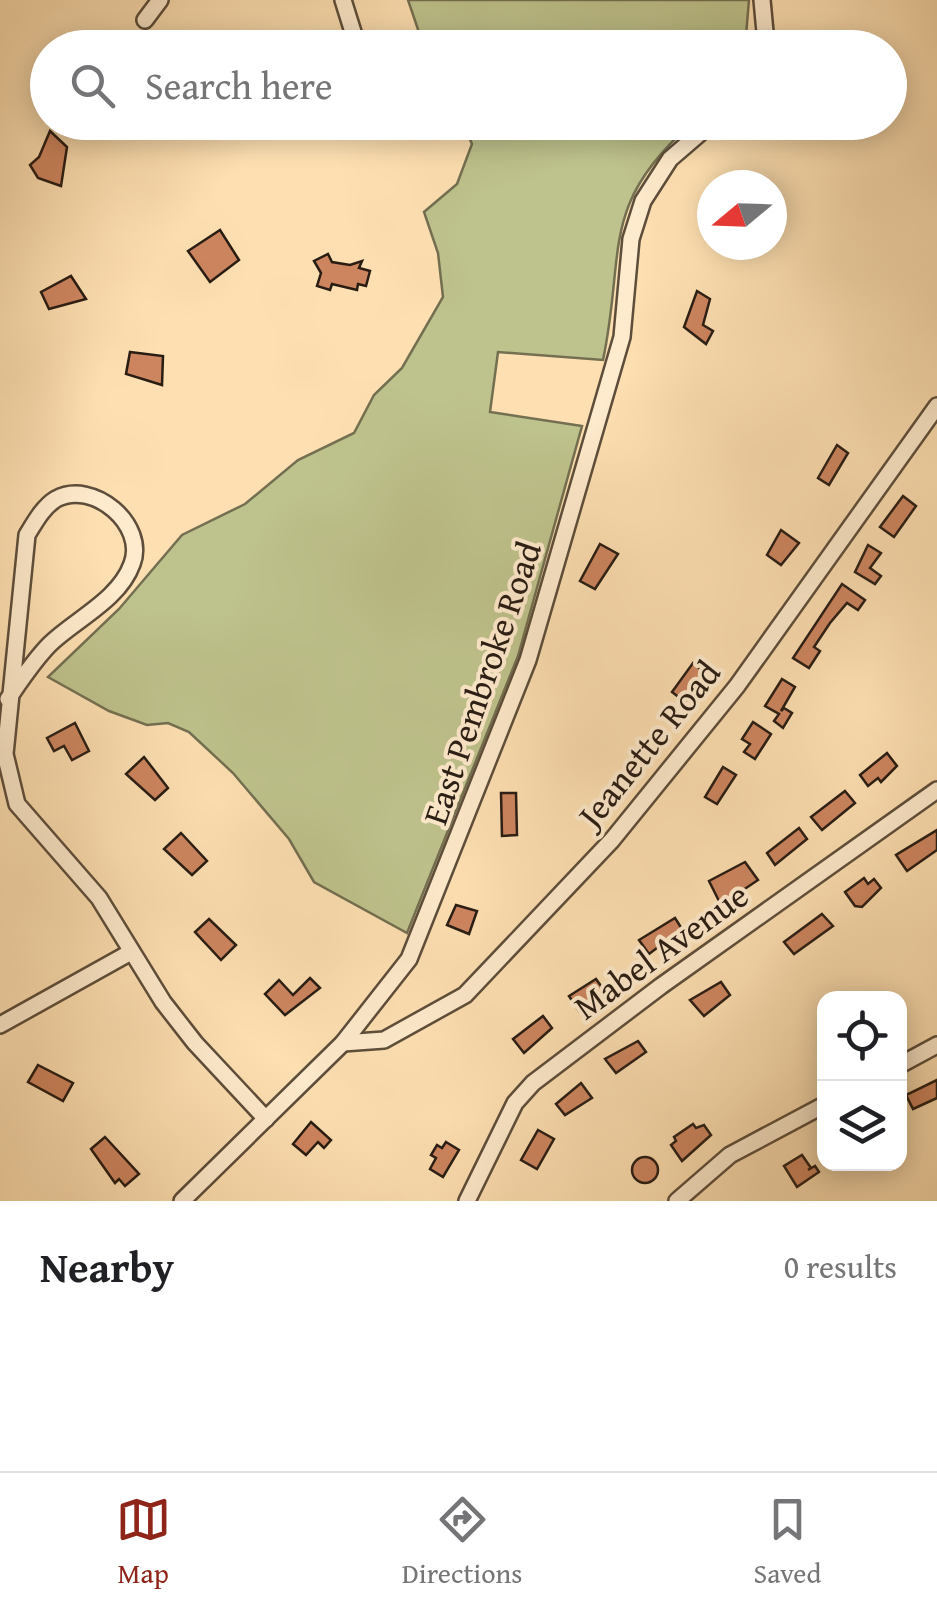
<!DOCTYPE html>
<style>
:root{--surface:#fff;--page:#f6f6f6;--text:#202124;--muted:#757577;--line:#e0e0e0;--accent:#8f2418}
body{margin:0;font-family:"Gentium Book Plus",serif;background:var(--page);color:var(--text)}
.controls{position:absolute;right:30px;bottom:30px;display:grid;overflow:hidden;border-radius:20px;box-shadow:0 5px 25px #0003}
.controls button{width:90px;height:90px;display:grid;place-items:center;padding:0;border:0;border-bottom:2px solid var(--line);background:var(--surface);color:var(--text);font:50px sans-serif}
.compass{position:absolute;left:697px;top:170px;width:90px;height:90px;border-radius:50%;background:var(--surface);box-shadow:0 5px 25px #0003;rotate:251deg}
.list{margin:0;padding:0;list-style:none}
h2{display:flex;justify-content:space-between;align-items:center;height:130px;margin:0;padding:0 40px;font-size:42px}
h2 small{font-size:32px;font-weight:400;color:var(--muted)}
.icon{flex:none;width:55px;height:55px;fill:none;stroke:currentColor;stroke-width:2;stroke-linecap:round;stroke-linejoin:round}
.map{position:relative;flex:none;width:937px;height:1201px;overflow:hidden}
.search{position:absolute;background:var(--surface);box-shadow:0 5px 25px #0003;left:30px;right:30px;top:30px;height:110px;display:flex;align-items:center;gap:25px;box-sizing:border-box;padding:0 35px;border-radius:55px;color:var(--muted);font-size:38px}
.sheet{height:270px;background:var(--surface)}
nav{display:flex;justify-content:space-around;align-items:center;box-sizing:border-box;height:140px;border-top:2px solid var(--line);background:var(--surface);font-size:28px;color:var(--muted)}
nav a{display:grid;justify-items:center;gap:5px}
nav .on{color:var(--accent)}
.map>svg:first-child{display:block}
.green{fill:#bec28c;stroke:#736f50;stroke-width:2.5}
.building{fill:#cd855f;stroke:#281c13;stroke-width:2.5}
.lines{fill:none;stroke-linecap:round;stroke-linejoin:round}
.minor-casing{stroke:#5d4d3a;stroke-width:20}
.minor{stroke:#feeacc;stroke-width:15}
.labels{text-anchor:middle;stroke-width:8;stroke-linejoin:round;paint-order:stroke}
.street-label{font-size:35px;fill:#281c13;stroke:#feeacc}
</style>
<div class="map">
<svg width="937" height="1201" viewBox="0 0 937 1201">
<rect width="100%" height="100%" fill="#fddfb1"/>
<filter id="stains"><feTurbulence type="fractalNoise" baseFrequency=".002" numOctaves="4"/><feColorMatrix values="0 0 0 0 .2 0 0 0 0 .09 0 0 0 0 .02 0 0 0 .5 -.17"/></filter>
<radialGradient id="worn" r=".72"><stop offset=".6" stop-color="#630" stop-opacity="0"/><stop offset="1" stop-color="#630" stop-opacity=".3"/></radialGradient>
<g class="green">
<polygon points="408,0 749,0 745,47 424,47"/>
<path d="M 463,123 L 692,123 C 598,206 626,251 603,360 L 498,352 L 490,412 L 582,426 L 518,656 L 407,933 L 314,882 L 289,839 L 233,773 L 189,732 L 168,723 L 147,725 L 109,711 L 48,677 L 119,609 L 182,535 L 245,504 L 298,460 L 354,433 L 374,395 L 402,368 L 443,297 L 438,253 L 424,212 L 457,184 L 472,144 Z"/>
</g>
<g class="building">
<polygon points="50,131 67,147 61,186 38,178 30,165 39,157"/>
<polygon points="220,230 239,260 210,282 188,251"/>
<polygon points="328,254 332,262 350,265 362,261 359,268 370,271 366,286 358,284 357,290 332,284 330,290 317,286 321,273 314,261"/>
<polygon points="71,276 86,299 49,309 41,292"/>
<polygon points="697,291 710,299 703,325 713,331 706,344 684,327"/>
<polygon points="130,352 163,356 162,385 126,374"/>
<polygon points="837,445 848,453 829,485 818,478"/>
<polygon points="903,496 916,506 894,537 880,527"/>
<polygon points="781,530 799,543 781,565 767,555"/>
<polygon points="600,544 618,554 595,589 580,581"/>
<polygon points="868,545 881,553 870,568 881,576 875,584 855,572"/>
<polygon points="842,584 865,600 858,610 847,603 830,623 814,647 820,651 809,668 793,658"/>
<polygon points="693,663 706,674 685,702 672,692"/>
<polygon points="782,679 795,687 781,711 784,708 792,713 783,728 774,721 779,714 765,706"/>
<polygon points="753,722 771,734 755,759 744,752 750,744 742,739"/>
<polygon points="75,723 89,751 72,760 64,746 54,751 47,738"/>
<polygon points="887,753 897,766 881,782 878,778 868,786 860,775"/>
<polygon points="144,757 168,788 155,800 126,774"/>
<polygon points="723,767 736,775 717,804 705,797"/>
<polygon points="845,791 855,803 822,830 811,817"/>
<polygon points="501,793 516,793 517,835 502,836"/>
<polygon points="799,828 807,839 775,865 767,853"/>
<polygon points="937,830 937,850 907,871 896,855"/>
<polygon points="181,833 207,861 192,875 164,849"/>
<polygon points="745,862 758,880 721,905 709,881"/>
<polygon points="864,878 868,884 874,879 881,888 862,907 855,906 845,892"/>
<polygon points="456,905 477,911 469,934 447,925"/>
<polygon points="822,914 833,926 794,954 784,942"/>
<polygon points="675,918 682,929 649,954 639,940"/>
<polygon points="209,919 236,945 221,960 195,932"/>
<polygon points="310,978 320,988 285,1015 265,994 279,980 293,995"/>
<polygon points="596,979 606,993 579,1011 569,996"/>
<polygon points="721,982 730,995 704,1016 690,1000"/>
<polygon points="543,1016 552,1028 524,1053 513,1039"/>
<polygon points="638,1041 646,1052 616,1073 605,1059"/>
<polygon points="38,1065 73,1083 63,1101 28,1082"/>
<polygon points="937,1080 937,1098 913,1109 906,1095"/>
<polygon points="581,1083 592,1098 565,1115 556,1104"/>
<polygon points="311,1122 331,1140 324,1148 318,1142 306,1155 293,1144"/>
<polygon points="693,1124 696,1128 704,1125 711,1135 682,1161 671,1145 676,1141 674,1137"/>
<polygon points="538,1130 554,1139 537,1169 521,1160"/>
<polygon points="105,1137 139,1174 125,1186 119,1179 115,1183 91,1149"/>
<polygon points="446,1142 459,1150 443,1177 430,1169 436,1158 431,1155 437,1145 442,1148"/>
<polygon points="802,1155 811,1168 808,1170 815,1166 819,1172 797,1187 784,1166"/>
<circle cx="645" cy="1170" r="13"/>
</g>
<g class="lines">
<defs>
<g id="minor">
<polyline points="343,0 358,48"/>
<polyline points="145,20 160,0"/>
<polyline points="760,48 765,32 762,0"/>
<path d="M 8,699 C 21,680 34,660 50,644 C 76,619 119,600 132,564 C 147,525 93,479 56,499 C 43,507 35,522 27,535 L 5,754 L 17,804 L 99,898 L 163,1002 L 195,1043 L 266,1119"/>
<polyline points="0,1025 131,952"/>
<polyline points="343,1043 384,1040 465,995 612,840 737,686 937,406"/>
<polyline points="900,1065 937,1045"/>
<polyline points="182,1201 343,1043 409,959 528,660 622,337 631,239 643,201 670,159 713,122"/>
<polyline points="467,1201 515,1103 533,1083 661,986 937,790"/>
<polyline points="677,1201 730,1155 824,1105"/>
</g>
</defs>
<use href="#minor" class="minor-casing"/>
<use href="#minor" class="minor"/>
</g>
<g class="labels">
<g class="street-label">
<text transform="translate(482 683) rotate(-71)" y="12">East Pembroke Road</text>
<text transform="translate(649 744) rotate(-51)" y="12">Jeanette Road</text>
<text transform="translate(661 951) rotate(-36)" y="12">Mabel Avenue</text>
</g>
</g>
<rect width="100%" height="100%" filter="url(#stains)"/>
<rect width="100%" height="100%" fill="url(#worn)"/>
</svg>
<div class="controls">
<button><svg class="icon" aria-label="locate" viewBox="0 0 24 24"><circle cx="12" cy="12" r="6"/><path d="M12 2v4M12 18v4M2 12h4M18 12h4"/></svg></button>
<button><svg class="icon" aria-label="layers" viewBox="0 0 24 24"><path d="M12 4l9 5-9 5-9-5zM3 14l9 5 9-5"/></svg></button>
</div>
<svg class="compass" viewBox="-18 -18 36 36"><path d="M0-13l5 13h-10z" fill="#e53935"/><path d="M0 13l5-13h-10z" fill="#757577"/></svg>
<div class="search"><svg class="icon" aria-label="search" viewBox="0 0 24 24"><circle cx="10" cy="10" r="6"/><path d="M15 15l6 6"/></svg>Search here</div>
</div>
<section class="sheet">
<h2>Nearby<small>0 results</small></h2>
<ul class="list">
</ul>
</section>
<nav>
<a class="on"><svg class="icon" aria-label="map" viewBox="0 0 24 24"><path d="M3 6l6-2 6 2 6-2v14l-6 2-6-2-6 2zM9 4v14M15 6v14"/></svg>Map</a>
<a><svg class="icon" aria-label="directions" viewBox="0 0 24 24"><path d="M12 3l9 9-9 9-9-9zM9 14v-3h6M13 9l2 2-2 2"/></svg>Directions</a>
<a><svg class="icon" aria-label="saved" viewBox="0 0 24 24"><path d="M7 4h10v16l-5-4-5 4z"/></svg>Saved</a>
</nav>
